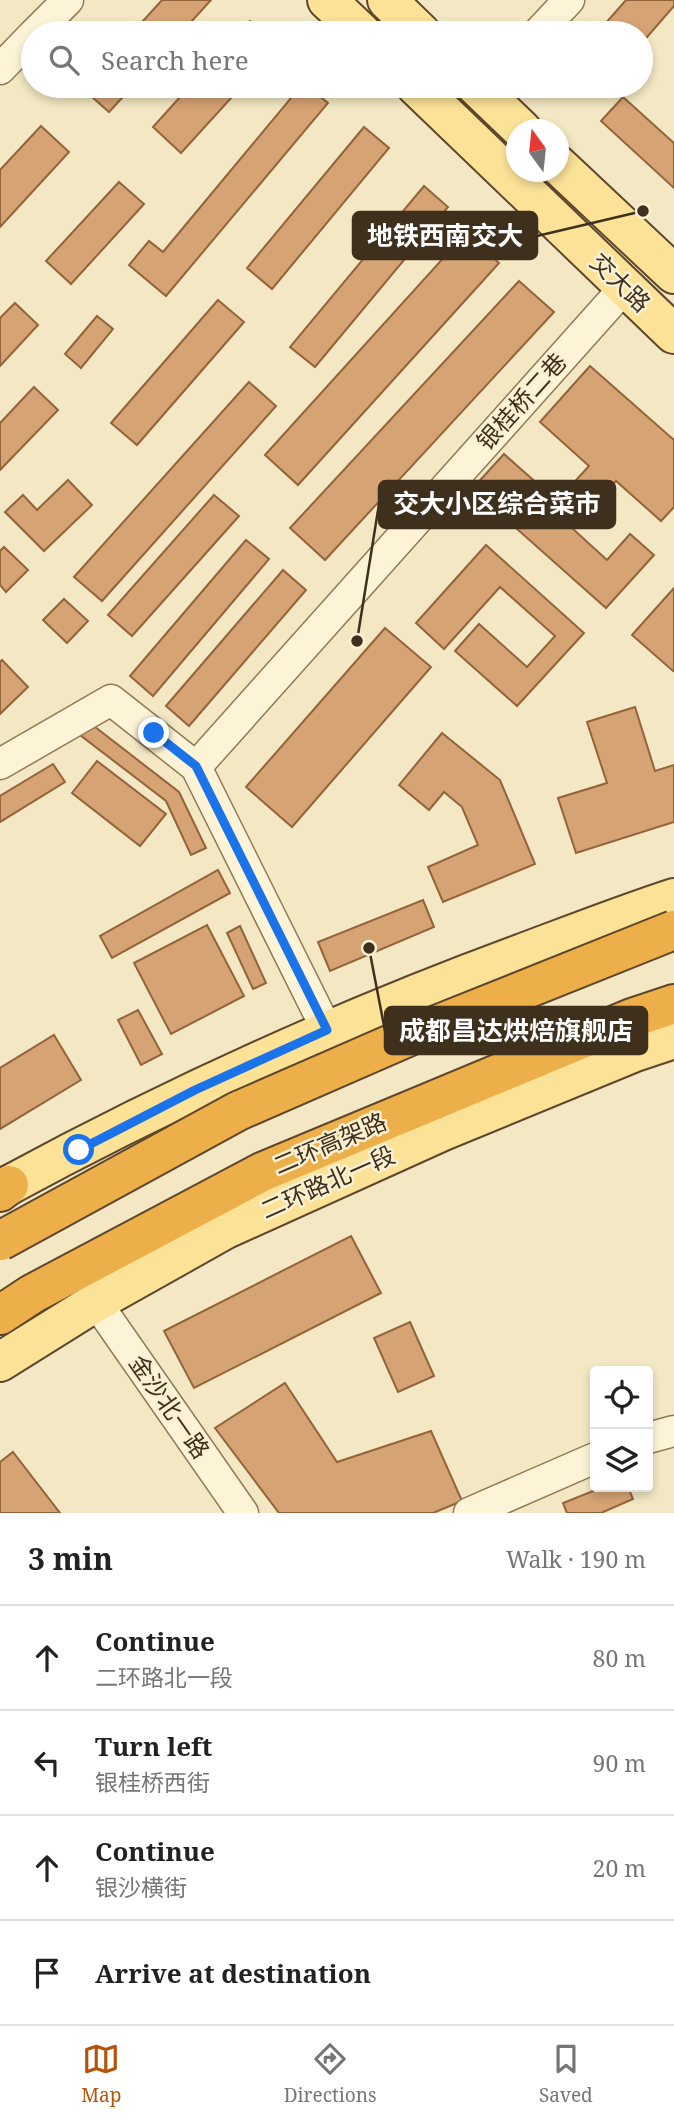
<!DOCTYPE html>
<meta charset="utf-8">
<style>
:root{--surface:#fff;--page:#f2f2f2;--text:#222;--muted:#767676;--line:#e0e0e0;--accent:#b45309}
body{margin:0;font-family:"Noto Serif","Noto Sans SC",serif;background:var(--page);color:var(--text)}
.controls{position:absolute;right:21px;bottom:21px;display:grid;overflow:hidden;border-radius:7px;box-shadow:0 4px 10px #0003}
.controls button{width:63px;height:63px;display:grid;place-items:center;padding:0;border:0;border-bottom:2px solid var(--line);background:var(--surface);color:var(--text);font:35px sans-serif}
.compass{position:absolute;left:506px;top:119px;width:63px;height:63px;border-radius:50%;background:var(--surface);box-shadow:0 4px 10px #0003;rotate:345deg}
.stop{position:absolute;width:21px;height:21px;margin:-16px;border:5px solid #1a73e8;border-radius:50%;background:#fff}
.stop.end{background:#1a73e8;border-color:#fff;box-shadow:0 2px 7px #0008}
.list{margin:0;padding:0;list-style:none}
h2{display:flex;justify-content:space-between;align-items:center;height:91px;margin:0;padding:0 28px;font-size:30px}
h2 small{font-size:23px;font-weight:400;color:var(--muted)}
.list li{display:grid;grid-template-columns:46px 1fr auto;gap:21px;align-items:center;box-sizing:border-box;height:105px;padding:0 28px;border-top:2px solid var(--line)}
.list b{display:block;font-size:26px;white-space:nowrap}
.list p{margin:0;font-size:23px;white-space:nowrap;color:var(--muted)}
.list em{font-size:23px;font-style:normal;color:var(--muted)}
.icon{flex:none;width:38px;height:38px;fill:none;stroke:currentColor;stroke-width:2;stroke-linecap:round;stroke-linejoin:round}
.map{position:relative;flex:none;width:674px;height:1513px;overflow:hidden}
.search{position:absolute;background:var(--surface);box-shadow:0 4px 10px #0003;left:21px;right:21px;top:21px;height:77px;display:flex;align-items:center;gap:18px;box-sizing:border-box;padding:0 24px;border-radius:38px;color:var(--muted);font-size:26px}
.sheet{height:511px;background:var(--surface)}
nav{display:flex;justify-content:space-around;align-items:center;box-sizing:border-box;height:98px;border-top:2px solid var(--line);background:var(--surface);font-size:19px;color:var(--muted)}
nav a{display:grid;justify-items:center;gap:4px}
nav .on{color:var(--accent)}
.map>svg:first-child{display:block}
.building{fill:#d6a374;stroke:#93633a;stroke-width:2}
.lines{fill:none;stroke-linecap:round;stroke-linejoin:round}
.minor-casing{stroke:#917957;stroke-width:33}
.major-casing{stroke:#5e462c;stroke-width:42}
.highway-casing{stroke:#5e462c;stroke-width:42}
.minor{stroke:#fdf4d8;stroke-width:30}
.major{stroke:#fbe297;stroke-width:38}
.highway{stroke:#ecaf4a;stroke-width:38}
.highway-bridge-casing{stroke:#5e462c;stroke-width:42;stroke-linecap:butt}
.highway-bridge{stroke:#ecaf4a;stroke-width:38}
.route{stroke:#1a73e8;stroke-width:9}
.labels{text-anchor:middle;stroke-width:5;stroke-linejoin:round;paint-order:stroke}
.street-label{font-size:24px;fill:#3f2f1d;stroke:#faf1d4}
.leader{fill:none;stroke:#3f2f1d;stroke-width:2.5}
.callout-dot{fill:#3f2f1d;stroke:#faf1d4;stroke-width:2.5}
.callout{fill:#3f2f1d;stroke:#3f2f1d;stroke-width:2.5}
.callout-label{font-size:26px;text-anchor:middle;font-weight:bold;fill:#fff}
</style>
<div class="map">
<svg width="674" height="1513" viewBox="0 0 674 1513">
<rect width="100%" height="100%" fill="#f3e8c3"/>
<g class="building">
<polygon points="162,0 211,0 181,33 132,33"/>
<polygon points="626,0 674,0 674,6 641,44 641,33 597,33"/>
<polygon points="250,21 263,33 239,33"/>
<polygon points="84,86 133,86 109,112 82,88"/>
<polygon points="190,86 242,86 181,153 153,127"/>
<polygon points="301,86 307,86 328,103 166,296 129,265 149,241 163,252"/>
<polygon points="623,97 674,143 674,188 601,121"/>
<polygon points="41,126 69,152 0,227 0,170"/>
<polygon points="364,127 389,148 272,289 247,268"/>
<polygon points="119,182 144,204 71,284 46,261"/>
<polygon points="424,186 448,207 315,367 290,347"/>
<polygon points="466,233 499,263 298,485 265,455"/>
<polygon points="519,281 554,312 325,560 290,528"/>
<polygon points="218,300 244,322 137,445 111,423"/>
<polygon points="15,303 38,325 0,366 0,318"/>
<polygon points="97,316 113,329 81,368 65,354"/>
<polygon points="590,366 674,440 674,507 661,521 616,481 573,529 607,560 630,534 654,555 606,608 472,489 504,454 557,501 589,466 540,422"/>
<polygon points="249,382 276,406 102,601 74,577"/>
<polygon points="34,387 58,410 0,470 0,423"/>
<polygon points="68,480 92,505 44,551 5,512 23,495 37,510"/>
<polygon points="214,495 239,516 132,636 108,615"/>
<polygon points="246,540 269,559 153,696 130,676"/>
<polygon points="486,545 584,633 517,706 455,651 479,624 527,667 555,636 500,587 444,649 416,623"/>
<polygon points="4,547 28,570 6,592 0,585 0,551"/>
<polygon points="283,570 306,590 189,726 166,706"/>
<polygon points="674,588 674,670 673,671 632,635"/>
<polygon points="64,599 88,621 67,643 43,620"/>
<polygon points="385,628 431,667 292,827 246,787"/>
<polygon points="2,660 28,687 0,714 0,662"/>
<polygon points="635,707 655,771 674,765 674,822 576,853 558,798 607,783 587,722"/>
<polygon points="90,723 179,792 206,848 191,855 166,801 80,735"/>
<polygon points="442,733 500,780 535,864 443,902 428,867 478,845 462,807 444,792 429,810 399,785"/>
<polygon points="97,761 166,814 140,846 72,793"/>
<polygon points="53,764 65,782 0,822 0,796"/>
<polygon points="218,870 230,893 112,958 100,936"/>
<polygon points="423,900 434,927 330,971 318,942"/>
<polygon points="207,925 244,996 171,1034 134,963"/>
<polygon points="240,926 266,983 253,989 227,933"/>
<polygon points="138,1010 162,1054 141,1065 118,1020"/>
<polygon points="54,1035 81,1080 0,1129 0,1068"/>
<polygon points="351,1236 381,1293 194,1388 164,1331"/>
<polygon points="410,1322 434,1376 398,1392 374,1338"/>
<polygon points="285,1383 337,1462 431,1431 462,1501 433,1513 279,1513 215,1428"/>
<polygon points="13,1452 60,1513 0,1513 0,1462"/>
<polygon points="603,1487 628,1487 633,1499 601,1513 567,1513 563,1503"/>
</g>
<g class="lines">
<defs>
<g id="minor">
<polyline points="35,33 68,0"/>
<polyline points="538,33 569,0"/>
<polyline points="0,69 33,35"/>
<polyline points="0,764 111,700 196,767 327,1030"/>
<polyline points="196,767 625,287"/>
<polyline points="96,1302 243,1513"/>
<polyline points="648,1438 674,1431"/>
<polyline points="469,1513 595,1458"/>
</g>
<g id="major">
<polyline points="327,0 362,33"/>
<polyline points="387,0 421,33"/>
<polyline points="416,86 674,334"/>
<polyline points="476,86 522,130"/>
<polyline points="558,165 674,274"/>
<path d="M 0,1190 C 167,1099 341,1020 520,954 C 571,935 622,915 674,898"/>
<polyline points="0,1362 96,1302 226,1229 443,1131 635,1052 674,1039"/>
</g>
<g id="highway">
<polyline points="0,1192 9,1185"/>
<polyline points="0,1315 32,1294 262,1172 632,1018 674,1004"/>
</g>
</defs>
<use href="#minor" class="minor-casing"/>
<use href="#major" class="major-casing"/>
<use href="#highway" class="highway-casing"/>
<use href="#minor" class="minor"/>
<use href="#major" class="major"/>
<use href="#highway" class="highway"/>
<defs>
<polyline id="highway-bridge" points="0,1241 238,1111 419,1032 674,930"/>
</defs>
<use href="#highway-bridge" class="highway-bridge-casing"/>
<use href="#highway-bridge" class="highway-bridge"/>
</g>
<g class="lines">
<polyline class="route" points="79,1150 195,1090 327,1030 196,766 154,733"/>
</g>
<g class="labels">
<g class="street-label">
<text transform="translate(620 283) rotate(44)" y="8">交大路</text>
<text transform="translate(522 402) rotate(-48)" y="8">银桂桥二巷</text>
<text transform="translate(330 1144) rotate(-23)" y="8">二环高架路</text>
<text transform="translate(328 1183) rotate(-24)" y="8">二环路北一段</text>
<text transform="translate(169 1407) rotate(55)" y="8">金沙北一路</text>
</g>
</g>
<path class="leader" d="M643 211L537 236M357 641L379 504M369 948L385 1031"/>
<g class="callout-dot">
<circle cx="643" cy="211" r="7"/>
<circle cx="357" cy="641" r="7"/>
<circle cx="369" cy="948" r="7"/>
</g>
<g class="callout">
<rect x="353" y="212" width="184" height="47" rx="7"/>
<rect x="379" y="481" width="236" height="47" rx="7"/>
<rect x="385" y="1007" width="262" height="47" rx="7"/>
</g>
<g class="callout-label">
<text x="445" y="245">地铁西南交大</text>
<text x="497" y="513">交大小区综合菜市</text>
<text x="516" y="1040">成都昌达烘焙旗舰店</text>
</g>
</svg>
<div class="controls">
<button><svg class="icon" aria-label="locate" viewBox="0 0 24 24"><circle cx="12" cy="12" r="6"/><path d="M12 2v4M12 18v4M2 12h4M18 12h4"/></svg></button>
<button><svg class="icon" aria-label="layers" viewBox="0 0 24 24"><path d="M12 4l9 5-9 5-9-5zM3 14l9 5 9-5"/></svg></button>
</div>
<svg class="compass" viewBox="-18 -18 36 36"><path d="M0-13l5 13h-10z" fill="#e53935"/><path d="M0 13l5-13h-10z" fill="#767676"/></svg>
<div class="stop" style="left:79px;top:1150px"></div>
<div class="stop end" style="left:154px;top:733px"></div>
<div class="search"><svg class="icon" aria-label="search" viewBox="0 0 24 24"><circle cx="10" cy="10" r="6"/><path d="M15 15l6 6"/></svg>Search here</div>
</div>
<section class="sheet">
<h2>3 min<small>Walk · 190 m</small></h2>
<ul class="list">
<li><svg class="icon" aria-label="ahead" viewBox="0 0 24 24"><path d="M12 20V5M6 11l6-6 6 6"/></svg><div><b>Continue</b><p>二环路北一段</p></div><em>80 m</em></li>
<li><svg class="icon" aria-label="left" viewBox="0 0 24 24"><path d="M17 20v-9H6M10 6l-5 5 5 5"/></svg><div><b>Turn left</b><p>银桂桥西街</p></div><em>90 m</em></li>
<li><svg class="icon" aria-label="ahead" viewBox="0 0 24 24"><path d="M12 20V5M6 11l6-6 6 6"/></svg><div><b>Continue</b><p>银沙横街</p></div><em>20 m</em></li>
<li><svg class="icon" aria-label="arrive" viewBox="0 0 24 24"><path d="M6 21V4h12l-3 4 3 4H6"/></svg><div><b>Arrive at destination</b></div></li>
</ul>
</section>
<nav>
<a class="on"><svg class="icon" aria-label="map" viewBox="0 0 24 24"><path d="M3 6l6-2 6 2 6-2v14l-6 2-6-2-6 2zM9 4v14M15 6v14"/></svg>Map</a>
<a><svg class="icon" aria-label="directions" viewBox="0 0 24 24"><path d="M12 3l9 9-9 9-9-9zM9 14v-3h6M13 9l2 2-2 2"/></svg>Directions</a>
<a><svg class="icon" aria-label="saved" viewBox="0 0 24 24"><path d="M7 4h10v16l-5-4-5 4z"/></svg>Saved</a>
</nav>
